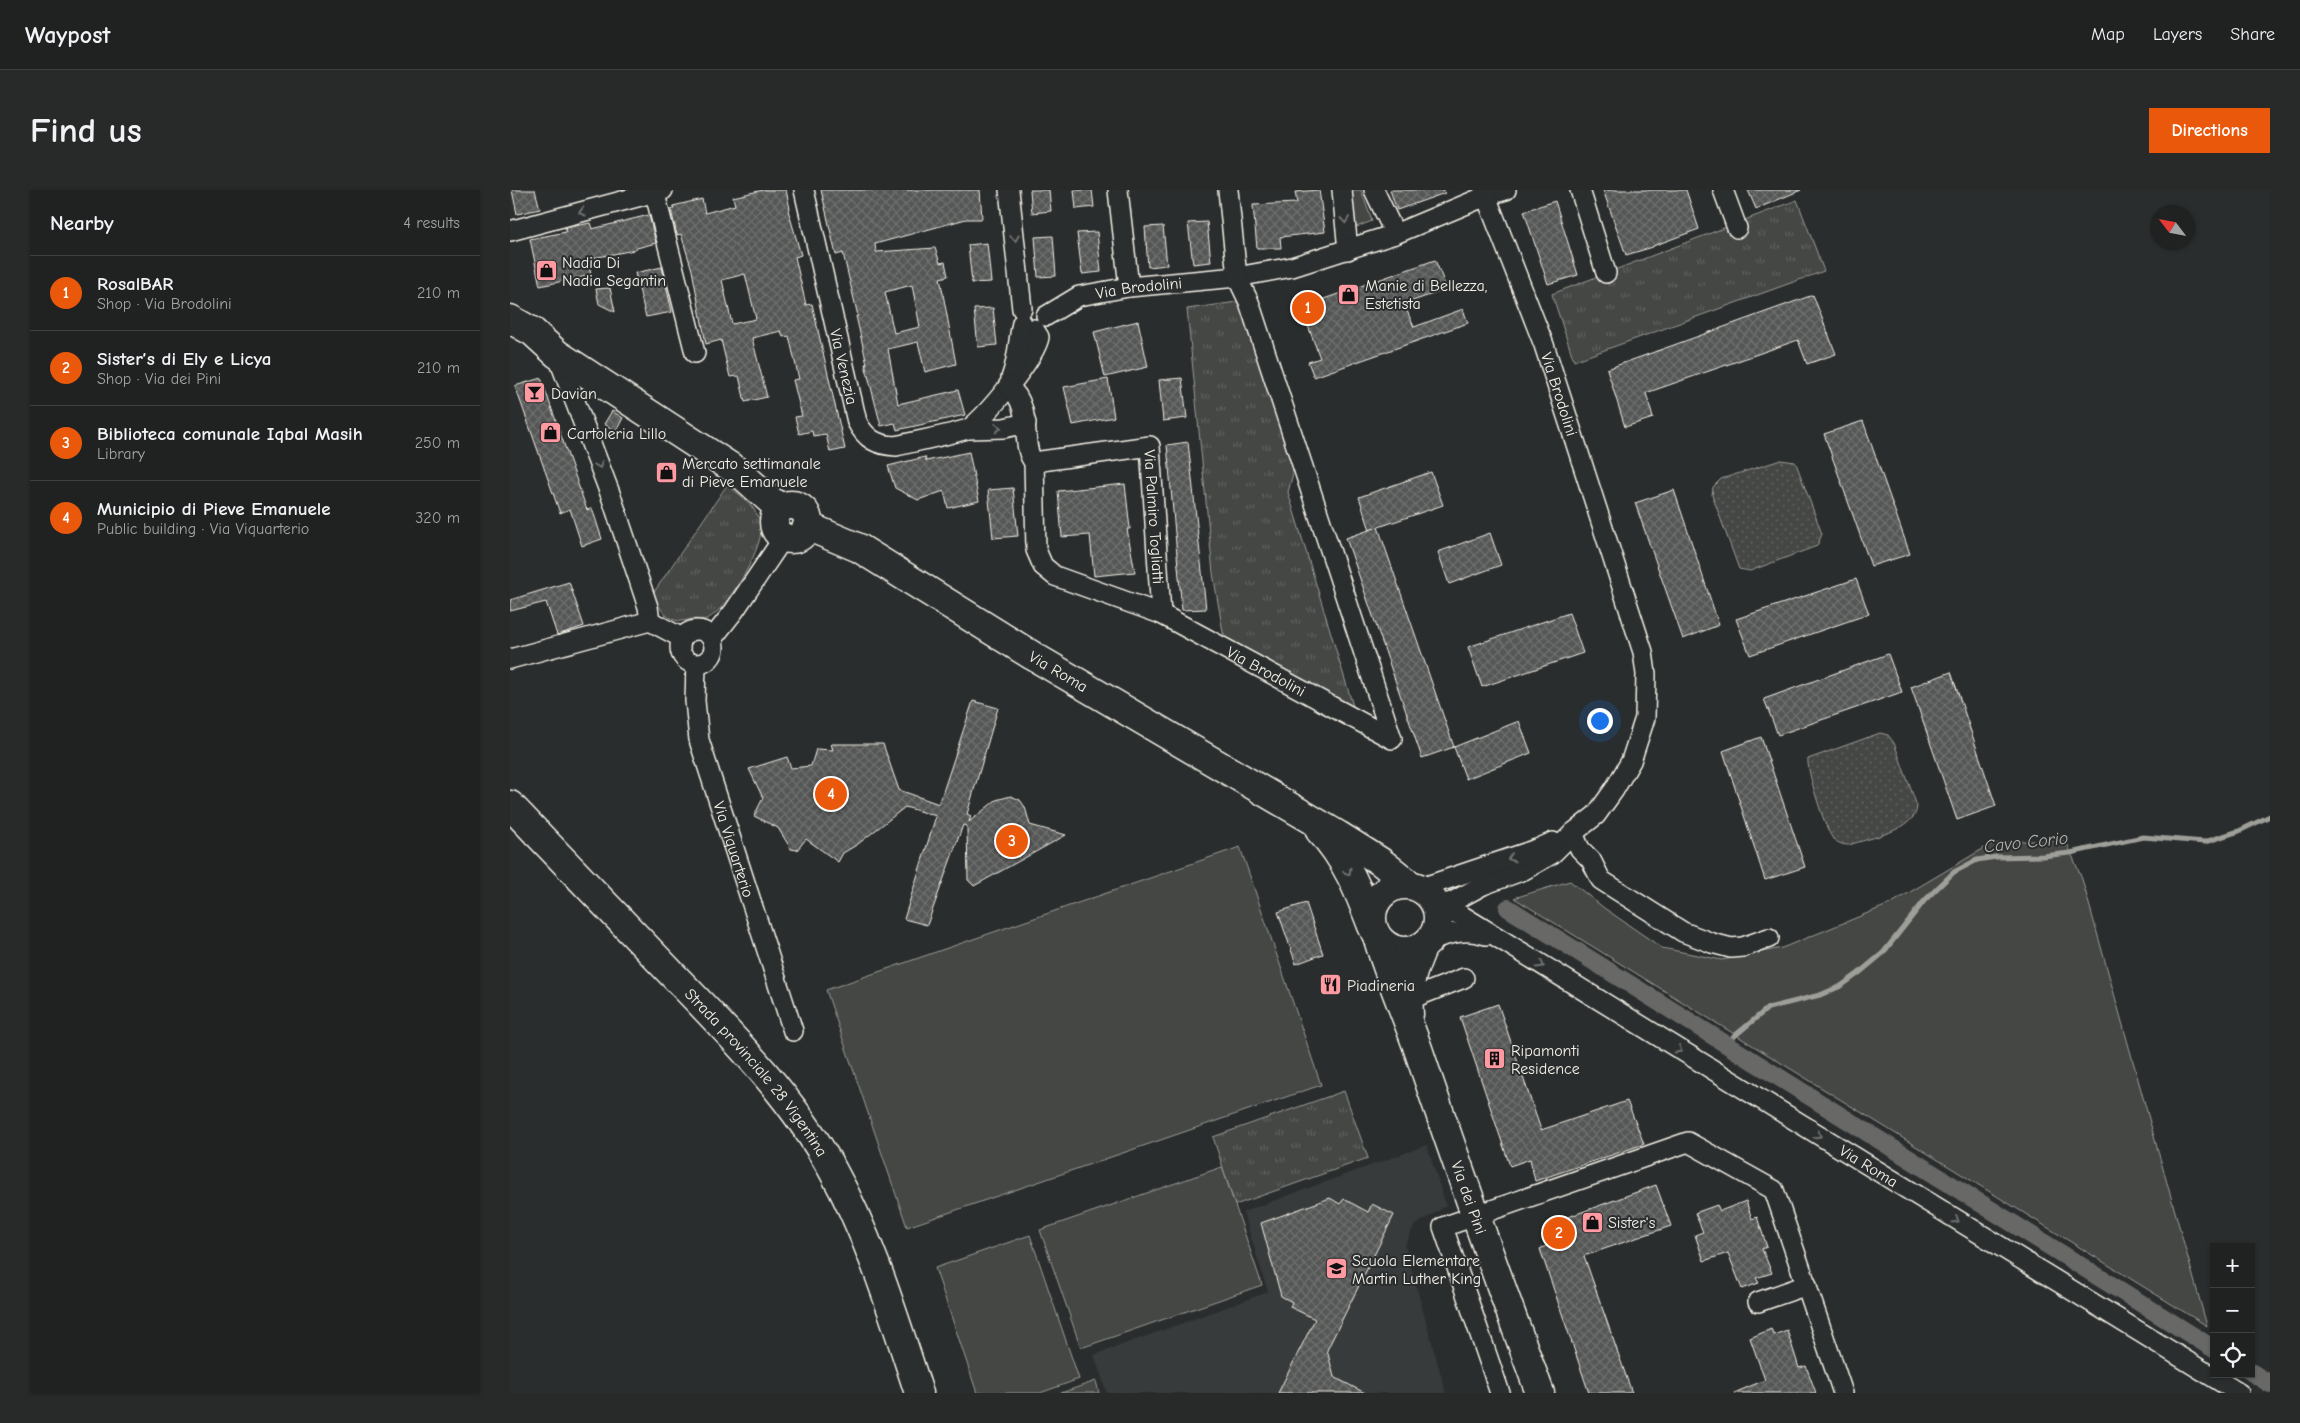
<!DOCTYPE html>
<meta charset="utf-8">
<style>
:root{--surface:#202222;--page:#282a2a;--text:#f1f3f6;--muted:#a2a4a5;--line:#3d3f40;--accent:#ea580c}
body{margin:0;font-family:"Comic Neue",sans-serif;background:var(--page);color:var(--text)}
.controls{position:absolute;right:15px;bottom:15px;display:grid;overflow:hidden;border-radius:0px;box-shadow:0 1px 4px #0004}
.controls button{width:45px;height:45px;display:grid;place-items:center;padding:0;border:0;border-bottom:1px solid var(--line);background:var(--surface);color:var(--text);font:25px sans-serif}
.compass{position:absolute;left:1640px;top:15px;width:45px;height:45px;border-radius:50%;background:var(--surface);box-shadow:0 1px 4px #0004;rotate:302deg}
.you{position:absolute;left:1089px;top:530px;width:18px;height:18px;margin:-12px;border:4px solid #fff;border-radius:50%;background:#1a73e8;box-shadow:0 0 0 8px #1a73e833}
.badge{display:grid;place-items:center;width:32px;height:32px;border-radius:50%;background:var(--accent);color:#fff;font-size:16px;font-weight:700}
.pin{position:absolute;translate:-50% -50%;border:2px solid #fff;box-shadow:0 1px 5px #0006}
.list{margin:0;padding:0;list-style:none}
h2{display:flex;justify-content:space-between;align-items:center;height:65px;margin:0;padding:0 20px;font-size:21px}
h2 small{font-size:16px;font-weight:400;color:var(--muted)}
.list li{display:grid;grid-template-columns:32px 1fr auto;gap:15px;align-items:center;box-sizing:border-box;height:75px;padding:0 20px;border-top:1px solid var(--line)}
.list b{display:block;font-size:19px;white-space:nowrap}
.list p{margin:0;font-size:16px;white-space:nowrap;color:var(--muted)}
.list em{font-size:16px;font-style:normal;color:var(--muted)}
.icon{flex:none;width:28px;height:28px;fill:none;stroke:currentColor;stroke-width:2;stroke-linecap:round;stroke-linejoin:round}
.map{position:relative;flex:none;width:1760px;height:1203px;overflow:hidden;border-radius:0px}
header{display:flex;align-items:center;gap:30px;box-sizing:border-box;height:70px;padding:0 25px;background:var(--surface);border-bottom:1px solid var(--line)}
header strong{font-size:24px}
nav{display:flex;gap:28px;margin-inline-start:auto;font-size:18px}
.intro{display:flex;align-items:center;justify-content:space-between;box-sizing:border-box;height:120px;padding:0 30px}
h1{margin:0;font-size:35px}
.button{padding:12px 22px;border-radius:0px;background:var(--accent);color:#fff;font-size:18px;font-weight:700}
main{display:flex;gap:30px;padding:0 30px}
aside{flex:1;background:var(--surface);border-radius:0px;box-shadow:0 1px 4px #0004}
.map>svg:first-child{display:block}
.built{fill:#373a3a}
.grass{fill:#444645;stroke:#9c9c96}
.park{fill:url(#park-tufts);stroke:#9c9c96}
.garden{fill:url(#garden-dots);stroke:#9c9c96}
.lines{fill:none;stroke-linecap:round;stroke-linejoin:round}
.stream{stroke:#9f9f9a;stroke-width:5}
.canal{stroke:#676866;stroke-width:18}
.building{fill:url(#building-cross-hatch);stroke:#f4f1e8;fill-rule:evenodd}
.street-casing{stroke:#f4f1e8;stroke-width:22}
.secondary-casing{stroke:#f4f1e8;stroke-width:31}
.street{stroke:#2a2d2e;stroke-width:19}
.secondary{stroke:#2a2d2e;stroke-width:28}
.oneway{stroke:#71726f}
.labels{text-anchor:middle;stroke-width:4;stroke-linejoin:round;paint-order:stroke}
.poi-label{font-size:16px;fill:#f4f1e8;stroke:#2a2d2e;text-anchor:start}
.street-label{font-size:16px;fill:#f4f1e8;stroke:#2a2d2e}
.water-label{font-size:18px;font-style:italic;fill:#b5b3ae;stroke:#2a2d2e}
</style>
<header>
<strong>Waypost</strong>
<nav><a>Map</a><a>Layers</a><a>Share</a></nav>
</header>
<div class="intro"><h1>Find us</h1><a class="button">Directions</a></div>
<main>
<aside>
<h2>Nearby<small>4 results</small></h2>
<ul class="list">
<li><span class="badge">1</span><div><b>RosalBAR</b><p>Shop · Via Brodolini</p></div><em>210 m</em></li>
<li><span class="badge">2</span><div><b>Sister’s di Ely e Licya</b><p>Shop · Via dei Pini</p></div><em>210 m</em></li>
<li><span class="badge">3</span><div><b>Biblioteca comunale Iqbal Masih</b><p>Library</p></div><em>250 m</em></li>
<li><span class="badge">4</span><div><b>Municipio di Pieve Emanuele</b><p>Public building · Via Viquarterio</p></div><em>320 m</em></li>
</ul>
</aside>
<div class="map">
<svg width="1760" height="1203" viewBox="0 0 1760 1203">
<defs>
<pattern id="park-tufts" width="24" height="20" patternUnits="userSpaceOnUse" patternTransform="scale(1.25)"><rect width="24" height="20" fill="#444645"/><path d="M3 7l-1-3M5 7V3M7 7l1-3M15 17l-1-3M17 17v-4M19 17l1-3" fill="none" stroke="#606160"/></pattern>
<pattern id="garden-dots" width="8" height="8" patternUnits="userSpaceOnUse" patternTransform="scale(1.25)"><rect width="8" height="8" fill="#444645"/><path d="M2 2h.1M6 6h.1" fill="none" stroke="#606160" stroke-width="1.8" stroke-linecap="round"/></pattern>
<pattern id="building-cross-hatch" width="8" height="8" patternUnits="userSpaceOnUse" patternTransform="scale(1.25)"><rect width="8" height="8" fill="#555756"/><path d="M0 0l8 8M0 8l8-8" fill="none" stroke="#6e706e"/></pattern>
</defs>
<rect width="100%" height="100%" fill="#2a2d2e"/>
<filter id="ink" filterUnits="userSpaceOnUse"><feTurbulence type="fractalNoise" baseFrequency=".02" numOctaves="2"/><feDisplacementMap in="SourceGraphic" scale="10" xChannelSelector="R" yChannelSelector="G"/><feConvolveMatrix kernelMatrix="1 2 1 2 8 2 1 2 1" color-interpolation-filters="sRGB"/></filter>
<g filter="url(#ink)">
<polygon class="built" points="917,955 936,1016 904,1036 895,1056 936,1203 597,1203 584,1165 758,1102 733,1022"/>
<g class="grass">
<polygon points="839,0 851,0 862,31 844,38"/>
<polygon points="1512,651 1556,651 1572,689 1697,1136 1004,708 1060,691 1094,718 1152,758 1212,770 1272,758 1380,714 1481,654"/>
<polygon points="730,657 811,895 397,1037 316,800"/>
<polygon points="712,977 752,1095 571,1158 530,1040"/>
<polygon points="520,1045 569,1189 530,1203 467,1203 425,1078"/>
<polygon points="586,1191 589,1203 551,1203"/>
</g>
<g class="park">
<polygon points="1287,10 1314,81 1064,171 1042,104"/>
<polygon points="727,112 734,121 785,276 778,302 843,516 714,448 703,383 677,119"/>
<path d="M 217,295 C 231,305 250,319 251,339 C 252,360 217,420 197,429 C 193,430 186,429 182,429 C 178,430 174,431 170,431 C 155,430 147,415 144,402 Z"/>
<polygon points="834,901 858,968 725,1015 703,947"/>
</g>
<g class="garden">
<polygon points="1271,270 1285,272 1287,276 1312,344 1307,356 1240,381 1229,379 1202,305 1203,297 1211,289"/>
<path d="M 1370,543 L 1378,545 L 1384,553 L 1407,616 C 1407,640 1359,648 1339,655 C 1332,655 1327,653 1322,647 C 1315,639 1296,578 1298,569 Z"/>
</g>
<g class="lines">
<polyline class="stream" points="1215,854 1258,818 1310,805 1331,796 1349,783 1373,763 1415,710 1444,682 1467,670 1486,667 1533,666 1560,663 1633,647 1695,652 1729,641 1760,626"/>
<g class="canal">
<polyline points="998,718 1704,1159"/>
<polyline points="1741,1182 1760,1194"/>
</g>
</g>
<g class="building">
<polygon points="2,0 25,0 30,19 7,24"/>
<path d="M 253,0 L 276,0 L 280,19 L 278,20 L 291,65 L 285,67 L 296,115 L 302,114 L 335,259 L 320,262 L 316,244 L 303,246 L 302,241 L 289,244 L 285,227 L 292,226 L 283,190 L 289,189 L 279,146 L 273,147 L 271,141 L 242,148 L 257,207 L 235,212 L 229,186 L 220,187 L 211,150 L 196,154 L 182,80 L 171,44 L 167,45 L 161,20 L 164,19 L 163,16 L 192,9 L 195,23 L 225,15 L 223,7 ZM 235,84 L 246,129 L 222,134 L 212,90 Z"/>
<path d="M 311,0 L 470,0 L 472,29 L 456,29 L 365,54 L 366,62 L 425,58 L 430,73 L 435,72 L 438,86 L 430,88 L 446,174 L 415,182 L 408,152 L 378,159 L 388,214 L 448,200 L 455,225 L 387,240 L 385,233 L 371,236 L 355,174 L 357,174 L 346,126 L 348,126 L 333,63 L 326,65 ZM 402,95 L 410,137 L 384,143 L 375,102 Z"/>
<polygon points="520,0 539,0 541,21 522,23"/>
<polygon points="564,0 582,0 584,17 566,19"/>
<polygon points="809,0 815,42 770,47 771,58 747,58 743,15 787,13 785,2"/>
<polygon points="880,0 934,0 935,3 887,20"/>
<polygon points="1093,0 1176,0 1189,39 1143,56 1143,57 1116,65"/>
<polygon points="1238,0 1291,0 1246,19"/>
<polygon points="1045,11 1068,85 1038,94 1014,21"/>
<polygon points="139,25 146,53 123,59 124,60 78,69 81,85 30,96 20,49 56,42 55,38 80,33 82,39"/>
<polygon points="697,32 701,72 683,74 678,33"/>
<polygon points="653,36 657,75 638,77 635,37"/>
<polygon points="587,42 591,82 572,84 567,43"/>
<polygon points="543,46 546,86 528,87 525,47"/>
<polygon points="477,53 481,92 462,93 458,55"/>
<polygon points="925,70 937,99 894,114 904,137 953,119 958,133 804,187 798,172 810,168 791,117"/>
<polygon points="152,77 162,122 136,127 125,83"/>
<polygon points="100,98 105,122 89,114 86,99"/>
<polygon points="1303,105 1326,164 1297,174 1288,150 1136,203 1143,228 1115,237 1097,179"/>
<polygon points="483,118 487,155 468,157 464,119"/>
<polygon points="628,131 638,177 595,187 584,142"/>
<polygon points="31,188 77,320 82,318 92,349 72,356 60,319 50,323 5,196"/>
<polygon points="672,188 677,228 653,231 649,190"/>
<polygon points="598,189 604,227 563,235 554,197"/>
<polygon points="102,221 113,228 106,241 94,234"/>
<polygon points="1353,231 1400,364 1361,376 1314,244"/>
<polygon points="678,252 696,419 672,420 657,255"/>
<polygon points="459,262 469,311 438,318 434,301 408,310 385,298 378,276 415,267 416,271"/>
<polygon points="921,282 933,315 860,340 849,307"/>
<polygon points="615,294 620,339 617,339 625,382 584,386 580,345 552,347 548,301"/>
<polygon points="503,298 508,346 483,348 478,300"/>
<polygon points="1164,300 1209,435 1173,449 1125,313"/>
<polygon points="868,337 944,557 912,568 836,348"/>
<polygon points="980,343 991,375 939,394 928,362"/>
<polygon points="1346,389 1359,424 1240,465 1226,429"/>
<polygon points="59,392 74,436 47,445 36,412 0,421 0,410"/>
<polygon points="1059,423 1073,463 972,497 958,457"/>
<polygon points="1378,464 1392,502 1268,545 1254,509"/>
<polygon points="1441,482 1486,616 1447,630 1401,497"/>
<polygon points="463,511 488,518 457,624 461,626 459,632 486,610 501,606 510,610 515,617 520,635 556,645 464,696 458,690 457,636 453,635 417,735 394,729 426,626 395,617 348,654 333,663 328,672 296,649 287,660 281,659 268,638 244,626 253,608 239,579 277,567 281,578 301,576 306,559 323,560 321,554 373,554 389,600 429,614"/>
<polygon points="1009,531 1021,563 956,589 944,557"/>
<polygon points="1251,547 1295,677 1255,690 1213,561"/>
<polygon points="796,713 813,764 786,774 768,722"/>
<polygon points="988,814 1031,940 1117,911 1134,954 1025,991 1020,969 1000,976 950,827"/>
<polygon points="1146,995 1161,1036 1074,1066 1122,1203 1079,1203 1030,1059 1046,1051 1039,1034"/>
<polygon points="820,1008 830,1014 834,1009 858,1022 862,1014 884,1025 817,1160 824,1187 855,1203 768,1203 805,1129 780,1117 782,1112 771,1106 751,1033"/>
<polygon points="1236,1011 1242,1029 1247,1027 1257,1057 1252,1059 1262,1083 1246,1088 1249,1093 1232,1099 1218,1063 1194,1071 1185,1045 1193,1042 1185,1023 1207,1015 1210,1021"/>
<polygon points="1261,1139 1264,1145 1277,1140 1289,1178 1296,1176 1306,1203 1224,1203 1255,1190 1240,1148"/>
</g>
<g class="lines">
<defs>
<g id="street">
<polyline points="144,0 185,163"/>
<path id="s1" d="M 294,0 L 347,232 C 356,249 366,255 386,256 C 398,253 453,242 460,238 C 476,226 526,167 529,147 L 524,139"/>
<polyline points="499,0 512,119"/>
<polyline points="608,0 619,97"/>
<polyline points="832,0 838,60"/>
<polyline points="864,0 885,44"/>
<polyline points="974,0 976,6 996,0"/>
<polyline points="1070,0 1096,83"/>
<polyline points="1213,0 1227,38"/>
<polyline points="0,41 153,0"/>
<path id="s2" d="M 536,126 L 569,106 L 619,97 L 727,87 L 782,77 L 885,44 L 976,6 L 1034,155 L 1133,462 L 1136,484 L 1135,528 L 1121,571 L 1104,600 L 1086,625 L 1063,643 L 1042,664 L 1014,680 L 973,695 L 942,712 L 926,716"/>
<polyline points="47,164 101,306 138,417 140,431"/>
<path d="M 501,188 C 508,171 508,151 512,133"/>
<path id="s3" d="M 498,196 C 525,218 509,256 524,272 L 526,360 L 533,376 L 545,386 L 651,424 L 882,549 L 739,112 L 727,87 L 718,0"/>
<polyline points="459,239 494,238 516,233"/>
<path id="s4" d="M 524,272 L 640,256 L 651,424"/>
<polyline points="140,431 172,448"/>
<circle cx="187" cy="457" r="17"/>
<polyline points="202,449 224,421 274,347"/>
<polyline points="0,469 140,431"/>
<path id="s5" d="M 186,475 L 185,511 L 189,550 L 283,841"/>
<polyline points="1063,643 1070,659 1081,670 1091,690 1173,742 1202,753 1221,758 1233,757 1259,748"/>
<polyline points="911,698 1027,659 1043,652"/>
<path id="s6" d="M 928,721 L 951,725 L 969,736 L 1729,1203"/>
<path d="M 919,750 C 939,744 955,738 976,745"/>
<polyline points="898,810 954,788"/>
<polyline points="1248,1112 1297,1095"/>
<polyline points="990,1203 933,1037 1178,952 1264,1000 1333,1203"/>
</g>
<g id="secondary">
<polyline points="0,129 23,142 47,164 230,283 270,319"/>
<circle cx="281" cy="332" r="17"/>
<path id="s7" d="M 297,336 L 349,358 L 523,466 L 828,645 L 871,672 L 899,694"/>
<path id="s8" d="M 0,615 C 54,672 108,728 162,784 C 220,844 281,905 322,979 C 361,1049 384,1127 409,1203"/>
<path d="M 810,641 C 836,668 849,702 862,736"/>
<circle cx="895" cy="728" r="33"/>
<path id="s9" d="M 868,749 C 879,786 895,822 908,859 C 947,975 988,1089 1030,1203"/>
<path d="M 899,824 C 897,796 902,781 913,756"/>
</g>
</defs>
<use href="#street" class="street-casing"/>
<use href="#secondary" class="secondary-casing"/>
<use href="#street" class="street"/>
<use href="#secondary" class="secondary"/>
</g>
<defs><path id="oneway-chevron" d="M-2-3.5L2.5 0L-2 3.5" fill="none" stroke-width="1.6" stroke-linecap="round" stroke-linejoin="round" transform="scale(1.25)"/></defs>
<g class="oneway">
<use href="#oneway-chevron" transform="translate(72 22) rotate(165)"/>
<use href="#oneway-chevron" transform="translate(835 30) rotate(84)"/>
<use href="#oneway-chevron" transform="translate(505 48) rotate(84)"/>
<use href="#oneway-chevron" transform="translate(488 238) rotate(-2)"/>
<use href="#oneway-chevron" transform="translate(89 275) rotate(69)"/>
<use href="#oneway-chevron" transform="translate(1001 668) rotate(162)"/>
<use href="#oneway-chevron" transform="translate(838 682) rotate(60)"/>
<use href="#oneway-chevron" transform="translate(1031 775) rotate(31)"/>
<use href="#oneway-chevron" transform="translate(1169 860) rotate(31)"/>
<use href="#oneway-chevron" transform="translate(1308 945) rotate(31)"/>
<use href="#oneway-chevron" transform="translate(1446 1030) rotate(31)"/>
</g>
</g>
<defs>
<symbol id="shop-square" viewBox="-11 -11 22 22"><rect x="-9" y="-9" width="18" height="18" rx="4" fill="#ff9aa2" stroke="#2a2d2e"/><path d="M-5-2.5h2.3a2.7 3.5 0 0 1 5.4 0H5L5.5 6h-11ZM-1.5-2.5h3a1.5 2.3 0 0 0-3 0Z" fill="#111"/></symbol>
<symbol id="bar-square" viewBox="-11 -11 22 22"><rect x="-9" y="-9" width="18" height="18" rx="4" fill="#ff9aa2" stroke="#2a2d2e"/><path d="M-6-5H6L.8 .8V4.5H3.5V6h-7V4.5H-.8V.8Z" fill="#111"/></symbol>
<symbol id="restaurant-square" viewBox="-11 -11 22 22"><rect x="-9" y="-9" width="18" height="18" rx="4" fill="#ff9aa2" stroke="#2a2d2e"/><path d="M-5-6h1v4h1v-4h1v4h1v-4h1v5L-1.5 .5V6h-2V.5L-5-1ZM5-6V6H3V1.5H1.5Q1.5-4 5-6Z" fill="#111"/></symbol>
<symbol id="building-square" viewBox="-11 -11 22 22"><rect x="-9" y="-9" width="18" height="18" rx="4" fill="#ff9aa2" stroke="#2a2d2e"/><path d="M-4-6H4V6H1V3H-1V6H-4ZM-2.5-4.3h1.7v1.8h-1.7ZM.8-4.3h1.7v1.8H.8ZM-2.5-1h1.7V.8h-1.7ZM.8-1h1.7V.8H.8Z" fill="#111"/></symbol>
<symbol id="school-square" viewBox="-11 -11 22 22"><rect x="-9" y="-9" width="18" height="18" rx="4" fill="#ff9aa2" stroke="#2a2d2e"/><path d="M0-5L7-2L0 1L-7-2ZM-4 1L0 2.5L4 1V4Q0 6-4 4Z" fill="#111"/></symbol>
</defs>
<g fill-rule="evenodd">
<use href="#shop-square" x="24" y="68" width="25" height="25"/>
<use href="#shop-square" x="826" y="92" width="25" height="25"/>
<use href="#bar-square" x="12" y="190" width="25" height="25"/>
<use href="#shop-square" x="28" y="230" width="25" height="25"/>
<use href="#shop-square" x="144" y="270" width="25" height="25"/>
<use href="#restaurant-square" x="808" y="782" width="25" height="25"/>
<use href="#building-square" x="972" y="856" width="25" height="25"/>
<use href="#shop-square" x="1070" y="1020" width="25" height="25"/>
<use href="#school-square" x="814" y="1066" width="25" height="25"/>
</g>
<g class="labels">
<g class="poi-label">
<text x="52" y="78">Nadia Di<tspan x="52" dy="18">Nadia Segantin</tspan></text>
<text x="855" y="101">Manie di Bellezza,<tspan x="855" dy="18">Estetista</tspan></text>
<text x="41" y="209">Davian</text>
<text x="57" y="249">Cartoleria Lillo</text>
<text x="172" y="279">Mercato settimanale<tspan x="172" dy="18">di Pieve Emanuele</tspan></text>
<text x="837" y="801">Piadineria</text>
<text x="1001" y="866">Ripamonti<tspan x="1001" dy="18">Residence</tspan></text>
<text x="1098" y="1038">Sister's</text>
<text x="842" y="1076">Scuola Elementare<tspan x="842" dy="18">Martin Luther King</tspan></text>
</g>
<g class="street-label">
<text dy="6" stroke="none"><textPath href="#s2" startOffset="99">Via Brodolini</textPath></text>
<text dy="6" stroke="none"><textPath href="#s1" startOffset="181">Via Venezia</textPath></text>
<text dy="6" stroke="none"><textPath href="#s2" startOffset="672">Via Brodolini</textPath></text>
<text dy="6" stroke="none"><textPath href="#s4" startOffset="188">Via Palmiro Togliatti</textPath></text>
<text dy="6" stroke="none"><textPath href="#s7" startOffset="291">Via Roma</textPath></text>
<text dy="6" stroke="none"><textPath href="#s3" startOffset="436">Via Brodolini</textPath></text>
<text dy="6" stroke="none"><textPath href="#s5" startOffset="190">Via Viquarterio</textPath></text>
<text dy="6" stroke="none"><textPath href="#s8" startOffset="364">Strada provinciale 28 Vigentina</textPath></text>
<text dy="6" stroke="none"><textPath href="#s6" startOffset="502">Via Roma</textPath></text>
<text dy="6" stroke="none"><textPath href="#s9" startOffset="274">Via dei Pini</textPath></text>
</g>
<g class="water-label">
<text transform="translate(1516 652) rotate(-6)" y="6">Cavo Corio</text>
</g>
</g>
</svg>
<div class="controls">
<button>+</button>
<button>−</button>
<button><svg class="icon" aria-label="locate" viewBox="0 0 24 24"><circle cx="12" cy="12" r="6"/><path d="M12 2v4M12 18v4M2 12h4M18 12h4"/></svg></button>
</div>
<svg class="compass" viewBox="-18 -18 36 36"><path d="M0-13l5 13h-10z" fill="#e53935"/><path d="M0 13l5-13h-10z" fill="#a2a4a5"/></svg>
<div class="you"></div>
<div class="pin badge" style="left:798px;top:118px">1</div>
<div class="pin badge" style="left:1049px;top:1043px">2</div>
<div class="pin badge" style="left:502px;top:651px">3</div>
<div class="pin badge" style="left:321px;top:604px">4</div>
</div>
</main>
